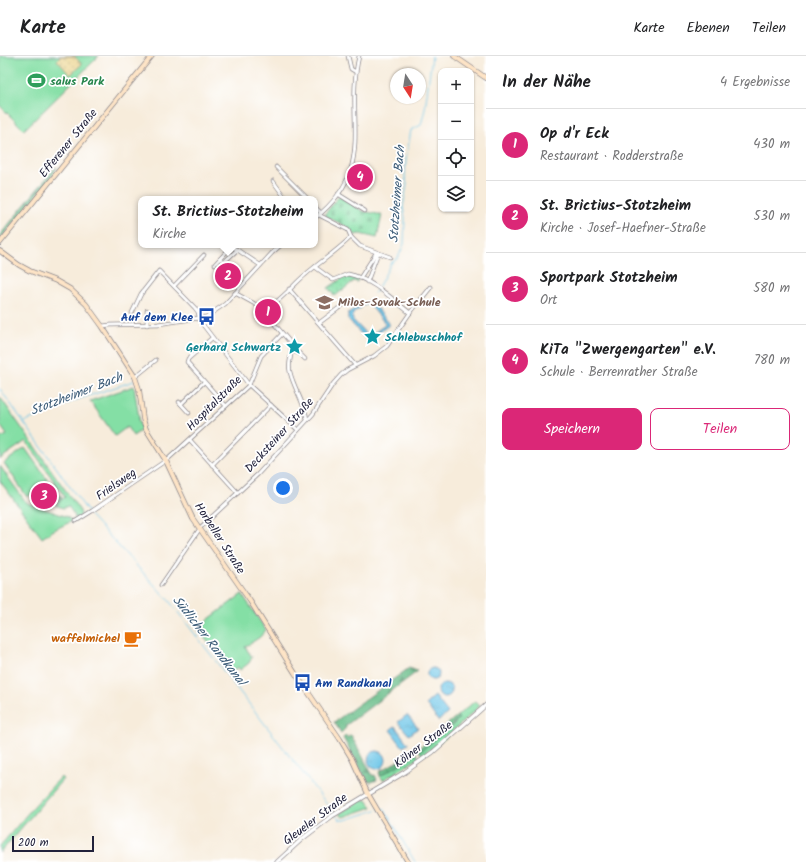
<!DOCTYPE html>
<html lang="de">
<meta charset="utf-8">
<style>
:root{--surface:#fff;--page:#f6f6f6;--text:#202124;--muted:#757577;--line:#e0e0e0;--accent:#db2777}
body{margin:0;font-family:Kalam,sans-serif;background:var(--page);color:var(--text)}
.controls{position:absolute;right:12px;top:12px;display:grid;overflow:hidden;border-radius:8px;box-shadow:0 1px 3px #0004}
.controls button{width:36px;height:36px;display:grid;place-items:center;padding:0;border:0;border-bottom:1px solid var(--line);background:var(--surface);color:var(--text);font:20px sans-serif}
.compass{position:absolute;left:390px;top:12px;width:36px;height:36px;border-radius:50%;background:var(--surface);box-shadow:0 1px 3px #0004;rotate:168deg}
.scale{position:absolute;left:12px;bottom:10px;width:82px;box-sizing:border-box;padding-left:4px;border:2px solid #22223b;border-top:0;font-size:11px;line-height:14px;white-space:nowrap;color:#22223b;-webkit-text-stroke:3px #fff;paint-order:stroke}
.you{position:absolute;left:283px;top:432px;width:14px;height:14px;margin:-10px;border:3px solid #fff;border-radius:50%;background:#1a73e8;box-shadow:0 0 0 6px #1a73e833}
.badge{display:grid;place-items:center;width:26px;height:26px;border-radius:50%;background:var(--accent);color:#fff;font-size:13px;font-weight:700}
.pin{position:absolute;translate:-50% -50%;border:2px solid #fff;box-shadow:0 1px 4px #0006}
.popup{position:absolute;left:138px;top:140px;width:180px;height:52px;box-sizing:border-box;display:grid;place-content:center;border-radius:8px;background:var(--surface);filter:drop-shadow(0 1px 3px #0005);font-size:13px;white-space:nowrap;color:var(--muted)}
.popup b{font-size:15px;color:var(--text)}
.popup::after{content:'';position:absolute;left:50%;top:100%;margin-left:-8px;border:8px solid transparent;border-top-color:var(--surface)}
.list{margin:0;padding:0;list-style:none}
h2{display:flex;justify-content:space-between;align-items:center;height:52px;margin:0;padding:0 16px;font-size:17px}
h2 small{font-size:13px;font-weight:400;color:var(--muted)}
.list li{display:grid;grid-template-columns:26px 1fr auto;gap:12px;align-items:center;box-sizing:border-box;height:72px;padding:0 16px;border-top:1px solid var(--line)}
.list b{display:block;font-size:15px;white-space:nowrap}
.list p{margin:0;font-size:13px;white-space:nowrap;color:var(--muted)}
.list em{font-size:13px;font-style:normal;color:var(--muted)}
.actions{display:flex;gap:8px;padding:12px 16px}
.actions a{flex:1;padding:9px 0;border:1px solid var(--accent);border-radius:8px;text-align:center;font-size:14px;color:var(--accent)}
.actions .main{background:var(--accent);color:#fff}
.icon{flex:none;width:22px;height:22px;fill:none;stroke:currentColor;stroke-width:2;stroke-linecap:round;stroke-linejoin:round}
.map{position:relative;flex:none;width:486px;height:806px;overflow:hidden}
header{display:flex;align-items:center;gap:24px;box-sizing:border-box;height:56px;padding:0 20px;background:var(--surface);border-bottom:1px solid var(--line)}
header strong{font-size:19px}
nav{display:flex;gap:22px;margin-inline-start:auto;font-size:14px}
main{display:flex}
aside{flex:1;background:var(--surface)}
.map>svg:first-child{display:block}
.grass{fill:#84dfa5;stroke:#538070}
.forest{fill:url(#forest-firs);stroke:#467062}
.sand{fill:url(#sand-dots);stroke:#887e6c}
.cemetery{fill:url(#cemetery-stones);stroke:#538070}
.park{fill:url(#park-dots);stroke:#538070}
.water{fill:url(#water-ripples);stroke:#467391}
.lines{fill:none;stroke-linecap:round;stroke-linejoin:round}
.stream{stroke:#69c4e7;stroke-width:1}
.minor-casing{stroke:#8c878b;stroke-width:4.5}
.tertiary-casing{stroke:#8c878b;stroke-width:5}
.secondary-casing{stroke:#8c878b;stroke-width:5.5}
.minor{stroke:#fff;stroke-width:3}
.tertiary{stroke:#fff;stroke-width:3.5}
.secondary{stroke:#fee4c6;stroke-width:4}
.labels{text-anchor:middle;stroke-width:3.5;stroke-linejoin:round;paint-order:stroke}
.leisure-label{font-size:12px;font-weight:bold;fill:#27864d;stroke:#fff;text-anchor:start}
.street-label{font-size:12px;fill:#22223b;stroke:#fff}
.education-label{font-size:12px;font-weight:bold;fill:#785e54;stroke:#fff;text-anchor:start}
.transit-label{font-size:12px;font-weight:bold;fill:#164399;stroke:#fff;text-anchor:end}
.culture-label{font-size:12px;font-weight:bold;fill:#0d838f;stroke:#fff;text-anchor:start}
.food-label{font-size:12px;font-weight:bold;fill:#c56008;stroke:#fff;text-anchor:end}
.water-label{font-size:13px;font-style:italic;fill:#3b5b77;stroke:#fff}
</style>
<header>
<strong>Karte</strong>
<nav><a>Karte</a><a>Ebenen</a><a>Teilen</a></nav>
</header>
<main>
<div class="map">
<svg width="486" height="806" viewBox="0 0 486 806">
<defs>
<pattern id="forest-firs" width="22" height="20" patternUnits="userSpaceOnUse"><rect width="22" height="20" fill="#6bbe8a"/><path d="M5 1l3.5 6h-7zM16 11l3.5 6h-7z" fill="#589a72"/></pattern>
<pattern id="sand-dots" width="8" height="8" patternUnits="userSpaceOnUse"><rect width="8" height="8" fill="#eeda9e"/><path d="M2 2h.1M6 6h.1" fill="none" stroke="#ccbb89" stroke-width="1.8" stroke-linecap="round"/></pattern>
<pattern id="cemetery-stones" width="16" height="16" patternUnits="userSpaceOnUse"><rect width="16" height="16" fill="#84dfa5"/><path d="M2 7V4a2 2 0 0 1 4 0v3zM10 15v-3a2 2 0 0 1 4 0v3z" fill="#72bf8f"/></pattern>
<pattern id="park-dots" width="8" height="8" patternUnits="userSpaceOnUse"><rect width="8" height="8" fill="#84dfa5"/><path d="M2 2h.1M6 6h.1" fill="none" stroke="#72bf8f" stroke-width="1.8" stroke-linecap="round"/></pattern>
<pattern id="water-ripples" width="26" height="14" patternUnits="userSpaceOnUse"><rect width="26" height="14" fill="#69c4e7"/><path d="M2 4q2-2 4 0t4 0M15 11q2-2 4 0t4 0" fill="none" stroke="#5ba8c7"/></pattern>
</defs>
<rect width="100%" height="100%" fill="#fff"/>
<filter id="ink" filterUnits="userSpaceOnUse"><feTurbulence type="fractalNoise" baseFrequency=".025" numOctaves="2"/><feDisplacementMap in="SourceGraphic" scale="8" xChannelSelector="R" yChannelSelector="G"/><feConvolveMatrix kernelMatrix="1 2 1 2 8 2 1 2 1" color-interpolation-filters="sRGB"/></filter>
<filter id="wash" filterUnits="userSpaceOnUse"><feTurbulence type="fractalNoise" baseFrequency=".012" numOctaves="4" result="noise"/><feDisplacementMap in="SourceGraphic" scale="16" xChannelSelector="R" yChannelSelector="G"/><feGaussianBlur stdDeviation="0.9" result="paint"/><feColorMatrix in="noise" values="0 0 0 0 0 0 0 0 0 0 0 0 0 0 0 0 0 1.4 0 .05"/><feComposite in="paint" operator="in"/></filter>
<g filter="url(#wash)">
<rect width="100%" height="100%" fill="#f7ecdb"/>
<g class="grass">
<polygon points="0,0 99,0 24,74 0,50"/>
<polygon points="134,330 139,362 138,363 142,374 133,380 127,371 115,380 90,345"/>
<polygon points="0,341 80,455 81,459 77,463 74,461 75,460 68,450 63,452 55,449 65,441 26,385 0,403 0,382 7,379 0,369"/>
<polygon points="25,392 49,426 27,441 4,407"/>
<polygon points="0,410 25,445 29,448 68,461 70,464 72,463 72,465 54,474 42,482 0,425"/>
<polygon points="52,429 62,442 55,447 46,434"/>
<polygon points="242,538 266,574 260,581 245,591 252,601 249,607 240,614 238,611 231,616 197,572"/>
<polygon points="475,645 480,650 442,685 422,699 420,696 454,668 458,663 457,660"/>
<polygon points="417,698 419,702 383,724 380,720"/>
<polygon points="61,721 63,723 0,797 0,790 34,750"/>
<polygon points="361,744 367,744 372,751 343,761 339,758"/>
</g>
<g class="forest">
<path d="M 57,111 C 56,120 9,172 0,183 L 0,179 L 53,114 Z"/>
<polygon points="409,612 418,615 345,670 346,672 341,677 334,666"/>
<polygon points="457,660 459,663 457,664 420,696 416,690 417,689 420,691"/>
<polygon points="346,679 347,682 351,679 373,720 375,719 377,724 371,726 367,725 343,682"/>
<polygon points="413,692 417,698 380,720 379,716 413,696 411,693"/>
</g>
<polygon class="sand" points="61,0 74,0 82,8 70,19 57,4"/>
<polygon class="cemetery" points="339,140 363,155 382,159 377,182 360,178 354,179 349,172 326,160 325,158"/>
<polygon class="park" points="344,221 349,221 358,223 357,226 354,225 335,240 328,232"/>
<g class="water">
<path d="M 370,244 L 389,267 L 389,269 L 368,284 L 365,282 L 348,263 L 348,257 L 361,249 L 362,251 C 357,255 350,257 353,264 L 367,279 L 371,279 L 385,269 L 385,267 L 369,248 L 368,247 L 364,250 L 363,248 Z"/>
<circle cx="433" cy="618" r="6"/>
<circle cx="445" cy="634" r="7"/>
<polygon points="435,640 448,657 438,665 426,648"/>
<polygon points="407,659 418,672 409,679 398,666"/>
<polygon points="395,670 408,688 403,691 390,674"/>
<circle cx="377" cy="704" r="9"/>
</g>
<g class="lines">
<g class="stream">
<polyline points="379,230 391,207 398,202 404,188 405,162 403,151 407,128 405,122 406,103 411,74 421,69 425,53 432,0"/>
<polyline points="374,237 378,234"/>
<polyline points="0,333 88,456"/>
<polyline points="24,366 76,344 134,325"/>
<polyline points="90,459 170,546 337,761 340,764 345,764 376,754"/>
<polyline points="379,753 384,753 386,756 415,806"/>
</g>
</g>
</g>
<g filter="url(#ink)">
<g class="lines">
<defs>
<g id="minor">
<polyline points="348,0 351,13 356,16"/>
<polyline points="276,111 308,143"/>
<polyline points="273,125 286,143"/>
<polyline points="338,138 365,155"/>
<polyline points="315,151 321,157"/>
<path d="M 315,162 C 378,113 344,63 359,0"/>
<polyline points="351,181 360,190 390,201"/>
<polyline points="230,189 260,209"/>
<polyline points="220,203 224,206 237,194"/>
<polyline points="215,208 232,190"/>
<path d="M 315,211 L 333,224 L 348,218 C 372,223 391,242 410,257"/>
<polyline points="360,222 376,197"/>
<polyline points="367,226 378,197"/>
<polyline points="174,230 204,199"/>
<polyline points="289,233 355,309"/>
<polyline points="235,237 264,253"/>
<path d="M 264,253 C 275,251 295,227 305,219 C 320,206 337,195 351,181 L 348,174 L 319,159"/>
<path d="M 264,253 L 265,257 L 289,285 C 295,298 287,304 290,316 C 294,333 305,347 307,364"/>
<polyline points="147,254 147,269"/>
<polyline points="132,257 141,238 159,215 195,252 198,256 200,265 249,329 298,374"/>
<polyline points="319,267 347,246"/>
<polyline points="102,270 111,269 158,268 206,261 225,248 272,197 281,189"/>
<polyline points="212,282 188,303 187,306 226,350"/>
<polyline points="292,295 299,297 305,303"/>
<polyline points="135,321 156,304"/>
<polyline points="179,346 189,357"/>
<polyline points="181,348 204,326"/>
<polyline points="190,384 238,437"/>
<polyline points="212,409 271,349"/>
<polyline points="76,465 92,455 168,403 178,394 249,329 261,300 282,278"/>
<polyline points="161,529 201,471 258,418 313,358 333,328 341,319 347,314 374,300 387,290 410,257 431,231"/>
</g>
<polyline id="tertiary" points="277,806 302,783 332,760 405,716 433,696 486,649"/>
<g id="secondary">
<polyline points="454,0 486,22"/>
<polyline points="0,187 152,0"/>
<polyline points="0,195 19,209 30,215 56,225 70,233 86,248 102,270 135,321 139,333 143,363 146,373 166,405 193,463 250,545 295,617 340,683 352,703 368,738 408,806"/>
</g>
</defs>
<use href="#minor" class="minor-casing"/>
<use href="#tertiary" class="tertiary-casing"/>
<use href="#secondary" class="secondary-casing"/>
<use href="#minor" class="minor"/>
<use href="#tertiary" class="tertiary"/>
<use href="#secondary" class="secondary"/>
</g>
</g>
<defs>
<symbol id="stadium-bare" viewBox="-9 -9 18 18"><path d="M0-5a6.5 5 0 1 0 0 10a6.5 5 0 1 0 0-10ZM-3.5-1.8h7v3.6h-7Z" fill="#2e9e5b" stroke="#fff" stroke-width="2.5" paint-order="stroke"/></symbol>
<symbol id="school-bare" viewBox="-9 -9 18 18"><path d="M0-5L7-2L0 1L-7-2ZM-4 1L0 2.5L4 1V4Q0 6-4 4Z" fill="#8d6e63" stroke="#fff" stroke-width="2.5" paint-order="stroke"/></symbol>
<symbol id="bus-bare" viewBox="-9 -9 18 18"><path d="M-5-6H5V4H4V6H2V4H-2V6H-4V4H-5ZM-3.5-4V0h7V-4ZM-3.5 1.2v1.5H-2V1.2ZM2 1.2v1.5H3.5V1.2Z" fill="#1a4fb4" stroke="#fff" stroke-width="2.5" paint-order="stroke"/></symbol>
<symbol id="sight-bare" viewBox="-9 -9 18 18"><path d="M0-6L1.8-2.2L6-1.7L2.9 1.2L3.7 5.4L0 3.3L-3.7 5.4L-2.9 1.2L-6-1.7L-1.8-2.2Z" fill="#0f9aa8" stroke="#fff" stroke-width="2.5" paint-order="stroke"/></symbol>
<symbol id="cafe-bare" viewBox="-9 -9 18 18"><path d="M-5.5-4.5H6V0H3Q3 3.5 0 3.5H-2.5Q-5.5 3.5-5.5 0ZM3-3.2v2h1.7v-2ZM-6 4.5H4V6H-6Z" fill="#e8710a" stroke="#fff" stroke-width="2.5" paint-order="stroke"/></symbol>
</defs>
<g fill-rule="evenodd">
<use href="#stadium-bare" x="24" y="12" width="25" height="25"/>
<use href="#school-bare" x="312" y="234" width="25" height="25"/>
<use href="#bus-bare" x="194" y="248" width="25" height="25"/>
<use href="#sight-bare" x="360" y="268" width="25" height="25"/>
<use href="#sight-bare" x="282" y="278" width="25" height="25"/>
<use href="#cafe-bare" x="120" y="570" width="25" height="25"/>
<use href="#bus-bare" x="290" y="614" width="25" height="25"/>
</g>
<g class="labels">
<g class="leisure-label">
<text x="50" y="29">salus Park</text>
</g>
<g class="street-label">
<text transform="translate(68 87) rotate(-51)" y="4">Efferener Straße</text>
<text transform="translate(214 347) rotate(-45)" y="4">Hospitalstraße</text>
<text transform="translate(279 379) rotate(-48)" y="4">Decksteiner Straße</text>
<text transform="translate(116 428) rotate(-35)" y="4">Frielsweg</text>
<text transform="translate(220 482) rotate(57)" y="4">Horbeller Straße</text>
<text transform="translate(423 688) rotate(-37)" y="4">Kölner Straße</text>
<text transform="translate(315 763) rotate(-37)" y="4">Gleueler Straße</text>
</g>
<g class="education-label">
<text x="338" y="250">Milos-Sovak-Schule</text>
</g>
<g class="transit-label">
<text x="193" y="265">Auf dem Klee</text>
<text x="315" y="631" text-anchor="start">Am Randkanal</text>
</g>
<g class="culture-label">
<text x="385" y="285">Schlebuschhof</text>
<text x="281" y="295" text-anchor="end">Gerhard Schwartz</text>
</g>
<g class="food-label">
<text x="120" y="586">waffelmichel</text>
</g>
<g class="water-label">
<text transform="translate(396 138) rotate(-86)" y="5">Stotzheimer Bach</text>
<text transform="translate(76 337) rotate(-21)" y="5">Stotzheimer Bach</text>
<text transform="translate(210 584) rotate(52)" y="5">Südlicher Randkanal</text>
</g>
</g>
</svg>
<div class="controls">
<button>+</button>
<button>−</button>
<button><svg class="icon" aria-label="locate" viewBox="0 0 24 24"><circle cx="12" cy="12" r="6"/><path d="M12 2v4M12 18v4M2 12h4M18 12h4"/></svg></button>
<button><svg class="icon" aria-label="layers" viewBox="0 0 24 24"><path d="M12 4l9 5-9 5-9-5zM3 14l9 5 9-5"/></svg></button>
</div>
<svg class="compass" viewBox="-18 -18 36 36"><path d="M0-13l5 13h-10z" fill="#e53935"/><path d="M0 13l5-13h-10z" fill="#757577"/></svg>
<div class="scale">200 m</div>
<div class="you"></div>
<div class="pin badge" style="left:268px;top:256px">1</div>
<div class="pin badge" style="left:228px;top:220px">2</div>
<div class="popup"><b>St. Brictius-Stotzheim</b>Kirche</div>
<div class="pin badge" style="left:44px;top:440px">3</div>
<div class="pin badge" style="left:360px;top:121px">4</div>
</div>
<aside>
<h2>In der Nähe<small>4 Ergebnisse</small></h2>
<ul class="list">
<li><span class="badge">1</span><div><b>Op d'r Eck</b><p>Restaurant · Rodderstraße</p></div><em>430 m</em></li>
<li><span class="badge">2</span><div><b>St. Brictius-Stotzheim</b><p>Kirche · Josef-Haefner-Straße</p></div><em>530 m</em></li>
<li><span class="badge">3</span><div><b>Sportpark Stotzheim</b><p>Ort</p></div><em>580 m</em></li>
<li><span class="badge">4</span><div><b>KiTa &quot;Zwergengarten&quot; e.V.</b><p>Schule · Berrenrather Straße</p></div><em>780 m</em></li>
</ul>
<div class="actions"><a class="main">Speichern</a><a>Teilen</a></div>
</aside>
</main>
